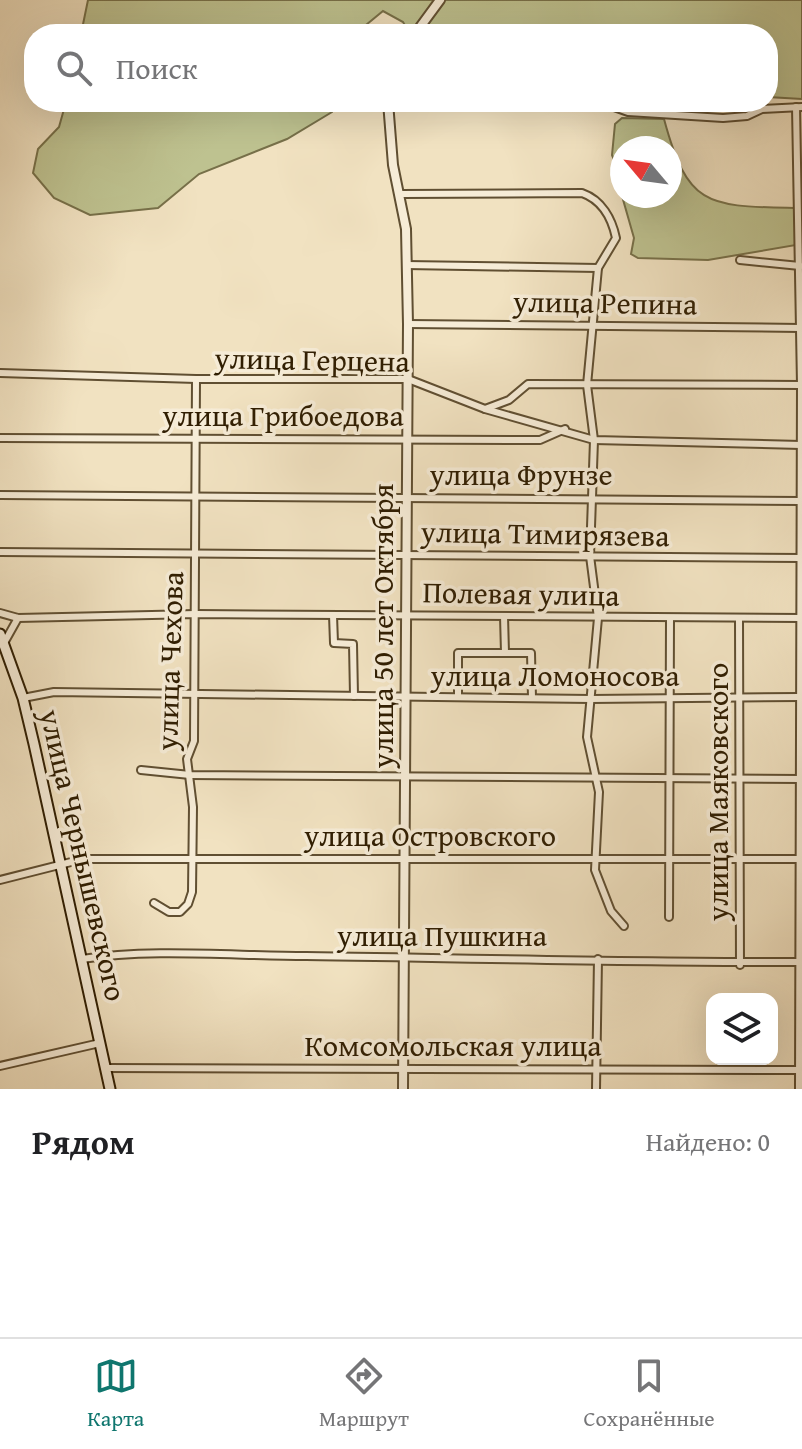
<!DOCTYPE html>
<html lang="ru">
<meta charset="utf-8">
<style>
:root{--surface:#fff;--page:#f6f6f6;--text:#202124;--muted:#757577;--line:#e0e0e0;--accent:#0f766e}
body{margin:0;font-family:"Gentium Book Plus",serif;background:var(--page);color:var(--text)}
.controls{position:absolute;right:24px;bottom:24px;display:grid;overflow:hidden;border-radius:16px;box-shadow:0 8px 32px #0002}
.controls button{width:72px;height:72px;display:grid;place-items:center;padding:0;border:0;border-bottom:2px solid var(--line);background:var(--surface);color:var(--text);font:40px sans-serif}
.compass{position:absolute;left:610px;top:136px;width:72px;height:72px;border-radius:50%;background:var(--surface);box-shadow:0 8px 32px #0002;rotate:299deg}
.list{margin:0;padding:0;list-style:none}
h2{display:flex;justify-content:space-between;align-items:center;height:104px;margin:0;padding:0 32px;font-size:34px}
h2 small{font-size:26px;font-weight:400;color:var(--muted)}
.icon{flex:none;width:44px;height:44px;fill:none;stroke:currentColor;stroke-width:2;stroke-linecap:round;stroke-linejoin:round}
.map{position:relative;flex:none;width:802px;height:1089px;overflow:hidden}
.search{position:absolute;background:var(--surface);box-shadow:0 8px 32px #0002;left:24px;right:24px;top:24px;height:88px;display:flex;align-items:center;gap:20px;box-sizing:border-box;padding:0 28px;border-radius:32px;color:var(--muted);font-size:30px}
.sheet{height:248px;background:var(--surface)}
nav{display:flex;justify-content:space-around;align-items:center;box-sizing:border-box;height:112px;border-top:2px solid var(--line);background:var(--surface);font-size:22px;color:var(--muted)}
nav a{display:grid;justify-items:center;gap:4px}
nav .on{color:var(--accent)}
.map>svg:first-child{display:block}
.green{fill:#bec290;stroke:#777049;stroke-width:2}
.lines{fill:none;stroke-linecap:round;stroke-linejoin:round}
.minor-casing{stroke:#604f32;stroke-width:10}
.tertiary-casing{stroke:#604f32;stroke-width:12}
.secondary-casing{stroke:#301e02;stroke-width:13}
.minor{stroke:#f6ecd7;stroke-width:6}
.tertiary{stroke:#f6ecd7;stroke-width:8}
.secondary{stroke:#f6ecd7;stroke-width:9}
.labels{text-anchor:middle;stroke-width:7;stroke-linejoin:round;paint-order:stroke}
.street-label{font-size:30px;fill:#301e02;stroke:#f6ecd7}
</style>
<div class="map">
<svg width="802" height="1089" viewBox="0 0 802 1089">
<rect width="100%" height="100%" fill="#f1e2c1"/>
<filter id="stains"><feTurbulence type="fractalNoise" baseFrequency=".0025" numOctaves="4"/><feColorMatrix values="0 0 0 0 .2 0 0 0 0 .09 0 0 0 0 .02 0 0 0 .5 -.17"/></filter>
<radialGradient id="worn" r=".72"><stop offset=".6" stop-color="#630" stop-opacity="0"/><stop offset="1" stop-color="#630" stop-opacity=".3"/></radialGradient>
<g class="green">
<polygon points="88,0 802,0 802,99 768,97 768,34 410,34 403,22 383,11 355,34 81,34"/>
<polygon points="66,102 332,102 332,112 287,139 199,174 158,208 90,215 54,198 33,173 38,149 59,127"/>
<path d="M 622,118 L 664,119 C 688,208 708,206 794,208 L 796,245 L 708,260 L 638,258 L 631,254 L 634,238 L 622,196 L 670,196 L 670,148 L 622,148 L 622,181 L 612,155 L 615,124 Z"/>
</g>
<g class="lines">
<defs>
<g id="minor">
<polyline points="600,102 628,112 723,118 747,116 762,109 802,107"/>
<polyline points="388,103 434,106 498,102"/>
<polyline points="796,107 801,385 799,1089"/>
<path d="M 401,194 L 582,193 C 602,200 612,219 616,238 L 598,268 L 587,385 L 594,440 L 590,556 L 598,618 L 587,737 L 599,792 L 595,870 L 611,911 L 624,926"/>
<polyline points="740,260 800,266"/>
<polyline points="406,265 598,268"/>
<polyline points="408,324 801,328"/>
<polyline points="0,373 196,379 408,379 485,409 509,400 528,384 802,385"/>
<polyline points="485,409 594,440 801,445"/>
<polyline points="0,438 540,440 565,429"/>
<polyline points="0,495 800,501"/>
<polyline points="0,552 802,558"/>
<polyline points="0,613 18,618 196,614 802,618"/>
<polyline points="333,615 334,643 353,644 354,696"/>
<polyline points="504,616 505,653"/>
<polyline points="739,619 740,965"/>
<polyline points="4,643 18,618"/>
<polyline points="458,697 458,653 531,653 532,698"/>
<polyline points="23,698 54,692 591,699 800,697"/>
<polyline points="141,770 190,775 801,779"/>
<polyline points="0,880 83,859 799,859"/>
<polyline points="154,903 169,912 180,912 188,904 192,892 193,807 187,759 194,741 196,379"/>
<polyline points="669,917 670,618"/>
<path d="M 82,959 C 151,948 236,956 306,956 C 471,958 637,963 802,962"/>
<polyline points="0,1066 100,1043"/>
<polyline points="105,1068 800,1070"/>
<polyline points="596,1089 598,959"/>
</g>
<g id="tertiary">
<polyline points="415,34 440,0"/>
<polyline points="388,102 393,165 406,229 408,324 403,1089"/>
</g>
<polyline id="secondary" points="0,634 23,698 34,744 110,1089"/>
</defs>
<use href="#minor" class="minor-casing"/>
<use href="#tertiary" class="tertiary-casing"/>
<use href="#secondary" class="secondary-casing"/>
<use href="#minor" class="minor"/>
<use href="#tertiary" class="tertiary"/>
<use href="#secondary" class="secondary"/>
</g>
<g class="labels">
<g class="street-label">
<text transform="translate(605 303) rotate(1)" y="10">улица Репина</text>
<text transform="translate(312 360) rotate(1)" y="10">улица Герцена</text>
<text x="283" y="426">улица Грибоедова</text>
<text x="521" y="485">улица Фрунзе</text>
<text transform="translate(545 534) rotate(1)" y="10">улица Тимирязева</text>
<text transform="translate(521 594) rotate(1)" y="10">Полевая улица</text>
<text transform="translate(383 626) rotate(-90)" y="10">улица 50 лет Октября</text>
<text transform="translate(170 661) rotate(-88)" y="10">улица Чехова</text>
<text x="555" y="686">улица Ломоносова</text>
<text transform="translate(718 792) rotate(-90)" y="10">улица Маяковского</text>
<text x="430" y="846">улица Островского</text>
<text transform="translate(83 855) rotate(77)" y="10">улица Чернышевского</text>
<text x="442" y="946">улица Пушкина</text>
<text x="453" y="1056">Комсомольская улица</text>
</g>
</g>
<rect width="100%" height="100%" filter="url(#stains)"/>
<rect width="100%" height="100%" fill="url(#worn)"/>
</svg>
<div class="controls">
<button><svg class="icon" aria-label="layers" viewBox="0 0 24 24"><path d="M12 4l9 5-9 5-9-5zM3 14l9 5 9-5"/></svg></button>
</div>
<svg class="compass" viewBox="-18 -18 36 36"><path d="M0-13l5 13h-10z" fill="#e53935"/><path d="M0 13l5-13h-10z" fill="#757577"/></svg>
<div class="search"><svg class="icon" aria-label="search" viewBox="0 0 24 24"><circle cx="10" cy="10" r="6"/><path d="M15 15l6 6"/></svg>Поиск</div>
</div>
<section class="sheet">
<h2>Рядом<small>Найдено: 0</small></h2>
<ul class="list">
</ul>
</section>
<nav>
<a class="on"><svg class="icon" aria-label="map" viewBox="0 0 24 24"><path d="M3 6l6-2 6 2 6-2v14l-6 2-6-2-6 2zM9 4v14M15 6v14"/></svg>Карта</a>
<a><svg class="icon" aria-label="directions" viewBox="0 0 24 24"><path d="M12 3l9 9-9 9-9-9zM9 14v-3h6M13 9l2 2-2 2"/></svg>Маршрут</a>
<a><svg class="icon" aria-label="saved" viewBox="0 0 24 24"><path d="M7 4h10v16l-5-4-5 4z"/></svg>Сохранённые</a>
</nav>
